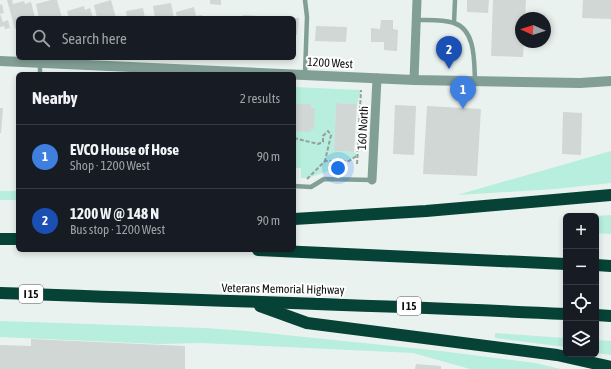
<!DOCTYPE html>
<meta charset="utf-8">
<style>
:root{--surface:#171b24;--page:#20242c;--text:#f1f3f6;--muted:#9ea1a6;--line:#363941;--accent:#2563eb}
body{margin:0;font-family:"Asap Condensed",sans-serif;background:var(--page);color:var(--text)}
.controls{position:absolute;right:12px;bottom:12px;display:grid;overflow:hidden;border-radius:6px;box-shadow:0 2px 6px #0003}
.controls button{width:36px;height:36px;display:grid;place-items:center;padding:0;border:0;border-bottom:1px solid var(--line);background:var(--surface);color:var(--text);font:20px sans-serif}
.compass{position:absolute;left:515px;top:12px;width:36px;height:36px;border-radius:50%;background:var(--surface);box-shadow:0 2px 6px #0003;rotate:273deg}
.you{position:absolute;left:338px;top:168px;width:14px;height:14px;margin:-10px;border:3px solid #fff;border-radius:50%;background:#1a73e8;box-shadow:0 0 0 6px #1a73e833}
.badge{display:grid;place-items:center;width:26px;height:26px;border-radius:50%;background:var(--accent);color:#fff;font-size:13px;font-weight:700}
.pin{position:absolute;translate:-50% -33px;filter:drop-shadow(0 1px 2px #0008)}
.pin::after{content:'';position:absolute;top:21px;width:14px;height:12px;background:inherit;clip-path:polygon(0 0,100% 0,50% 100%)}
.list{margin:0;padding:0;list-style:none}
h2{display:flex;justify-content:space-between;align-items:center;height:52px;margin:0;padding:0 16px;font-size:17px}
h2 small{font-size:13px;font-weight:400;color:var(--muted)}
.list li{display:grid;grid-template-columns:26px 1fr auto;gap:12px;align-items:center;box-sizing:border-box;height:64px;padding:0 16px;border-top:1px solid var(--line)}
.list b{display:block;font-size:15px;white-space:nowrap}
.list p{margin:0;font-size:13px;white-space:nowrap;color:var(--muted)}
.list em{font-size:13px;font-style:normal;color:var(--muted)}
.icon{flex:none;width:22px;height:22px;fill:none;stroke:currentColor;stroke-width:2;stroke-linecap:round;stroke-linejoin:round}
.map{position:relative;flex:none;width:611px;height:369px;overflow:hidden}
.search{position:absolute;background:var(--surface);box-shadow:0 2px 6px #0003;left:16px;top:16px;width:280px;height:44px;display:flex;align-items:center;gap:10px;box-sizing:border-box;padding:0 14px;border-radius:6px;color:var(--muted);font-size:15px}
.panel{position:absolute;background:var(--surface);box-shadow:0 2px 6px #0003;left:16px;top:72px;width:280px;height:180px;border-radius:6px}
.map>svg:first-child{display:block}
.green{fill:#b7eede}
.building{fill:#d0d7d5}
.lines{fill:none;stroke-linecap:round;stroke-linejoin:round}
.path{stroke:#979d9b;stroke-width:2;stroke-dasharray:4 2;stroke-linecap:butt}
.service{stroke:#829f96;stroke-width:4.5}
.minor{stroke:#829f96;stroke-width:9}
.tertiary{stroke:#829f96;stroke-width:10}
.motorway{stroke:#064236;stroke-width:12}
.labels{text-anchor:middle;stroke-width:4;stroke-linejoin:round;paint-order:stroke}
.shield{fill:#fff;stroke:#565857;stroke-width:1}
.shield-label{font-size:11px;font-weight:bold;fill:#0d100f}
.street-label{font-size:12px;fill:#0d100f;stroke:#fff}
</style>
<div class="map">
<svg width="611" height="369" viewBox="0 0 611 369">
<rect width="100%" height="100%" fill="#eaf2ef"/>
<g class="green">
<path d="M 294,87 L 361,90 L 357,104 L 336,103 L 334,151 L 354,152 L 358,155 L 349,161 L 333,161 L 331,171 C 320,172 312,179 301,178 L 301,168 L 294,168 Z"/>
<polygon points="611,151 611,183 555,189 457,195"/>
<rect x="0" y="191" width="18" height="9"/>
<polygon points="611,215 611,234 596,233 596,216"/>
<polygon points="0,321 205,328 247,331 441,351 535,363 561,369 470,369 413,353 201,343 159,344 0,337"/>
<polygon points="495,333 566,338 566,347 495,338"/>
<polygon points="596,340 611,341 611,355 596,353"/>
</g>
<g class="building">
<polygon points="7,0 12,0 13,4 24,1 25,4 31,2 35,18 18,18 18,28 15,29"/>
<polygon points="51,0 57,0 62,18 39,18 36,4"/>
<polygon points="111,0 116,18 97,18 94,5"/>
<polygon points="210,0 221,0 221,5 210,4"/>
<polygon points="467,0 489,0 488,13 467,12"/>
<polygon points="493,0 526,0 525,18 521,18 521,42 524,42 523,57 491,56"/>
<polygon points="583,0 611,0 611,19 582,18"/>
<polygon points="171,3 174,18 155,18 153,6"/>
<polygon points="2,4 4,13 0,14 3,22 8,20 10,28 5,29 4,26 0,27 0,5"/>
<polygon points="84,6 85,10 90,8 93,18 69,18 67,11"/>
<polygon points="194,7 196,16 202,15 202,18 177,18 176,12"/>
<polygon points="143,8 145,18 127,18 126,11"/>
<polygon points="243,15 277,17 277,18 243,18"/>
<polygon points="294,18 299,18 297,35 294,35"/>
<polygon points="381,20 393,20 393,29 398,30 397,51 384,50 384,42 371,42 371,28 380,29"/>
<polygon points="316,26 347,27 346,42 315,41"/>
<polygon points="336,103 357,104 354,152 334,151"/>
<polygon points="294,104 311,104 311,108 315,108 314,129 311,129 311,132 294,131"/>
<polygon points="395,105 416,106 414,155 393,154"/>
<polygon points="427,106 481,109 477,176 423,174"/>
<polygon points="0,108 3,108 1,133 0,133"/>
<polygon points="563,112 582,113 581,155 562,154"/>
<polygon points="31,339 185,346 185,369 0,369 0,345 31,346"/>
<polygon points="416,364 441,366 441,369 415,369"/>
</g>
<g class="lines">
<g class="path">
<polyline points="294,138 318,144 323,142 323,136 328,131 331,135 325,161"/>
<polyline points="357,164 361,90"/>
<polyline points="307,179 325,161 349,161 358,155"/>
</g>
<g class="service">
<polyline points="305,0 307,17 305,74"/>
<path d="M 416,20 C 428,20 443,19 454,23 C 476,30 474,62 475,80"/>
<polyline points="454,23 455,0"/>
<polyline points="40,74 40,63"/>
<polyline points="294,186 311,187 324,179 372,180"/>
</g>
<g class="minor">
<polyline points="414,80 417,0"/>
<polyline points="372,180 377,78"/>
</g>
<polyline class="tertiary" points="0,61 414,80 580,83 611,81"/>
<g class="motorway">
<polyline points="294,219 426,211 611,195"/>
<polyline points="0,239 18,239"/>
<polyline points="258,250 566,264"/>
<polyline points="596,265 611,266"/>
<path d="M 0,293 C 189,300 377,305 566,314"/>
<polyline points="260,306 307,323 557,355 611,367"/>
<polyline points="596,315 611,316"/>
</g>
</g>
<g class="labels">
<g class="shield">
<rect x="19" y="285" width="24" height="18" rx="3"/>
<rect x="397" y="297" width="24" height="18" rx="3"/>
</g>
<g class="shield-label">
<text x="31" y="298">I 15</text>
<text x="409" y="310">I 15</text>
</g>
<g class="street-label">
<text transform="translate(330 63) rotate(3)" y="4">1200 West</text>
<text transform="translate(363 128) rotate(-87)" y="4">160 North</text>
<text transform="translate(283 289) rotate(1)" y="4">Veterans Memorial Highway</text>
</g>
</g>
</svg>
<div class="controls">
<button>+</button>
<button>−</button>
<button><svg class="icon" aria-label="locate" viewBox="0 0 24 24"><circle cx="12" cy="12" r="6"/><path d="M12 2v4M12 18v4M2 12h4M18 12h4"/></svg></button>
<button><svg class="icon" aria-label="layers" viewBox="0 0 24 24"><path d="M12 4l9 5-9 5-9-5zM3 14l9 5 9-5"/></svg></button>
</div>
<svg class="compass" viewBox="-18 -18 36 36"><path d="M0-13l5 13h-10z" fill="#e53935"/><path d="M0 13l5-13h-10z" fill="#9ea1a6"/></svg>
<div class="you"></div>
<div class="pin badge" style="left:463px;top:109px;background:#3f7fe0">1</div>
<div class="pin badge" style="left:449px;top:69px;background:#1a4fb4">2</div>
<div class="search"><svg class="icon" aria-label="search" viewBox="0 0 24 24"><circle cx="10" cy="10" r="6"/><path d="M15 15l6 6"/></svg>Search here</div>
<section class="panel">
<h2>Nearby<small>2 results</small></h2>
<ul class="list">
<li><span class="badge" style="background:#3f7fe0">1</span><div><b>EVCO House of Hose</b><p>Shop · 1200 West</p></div><em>90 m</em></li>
<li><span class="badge" style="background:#1a4fb4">2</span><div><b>1200 W @ 148 N</b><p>Bus stop · 1200 West</p></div><em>90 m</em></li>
</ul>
</section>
</div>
